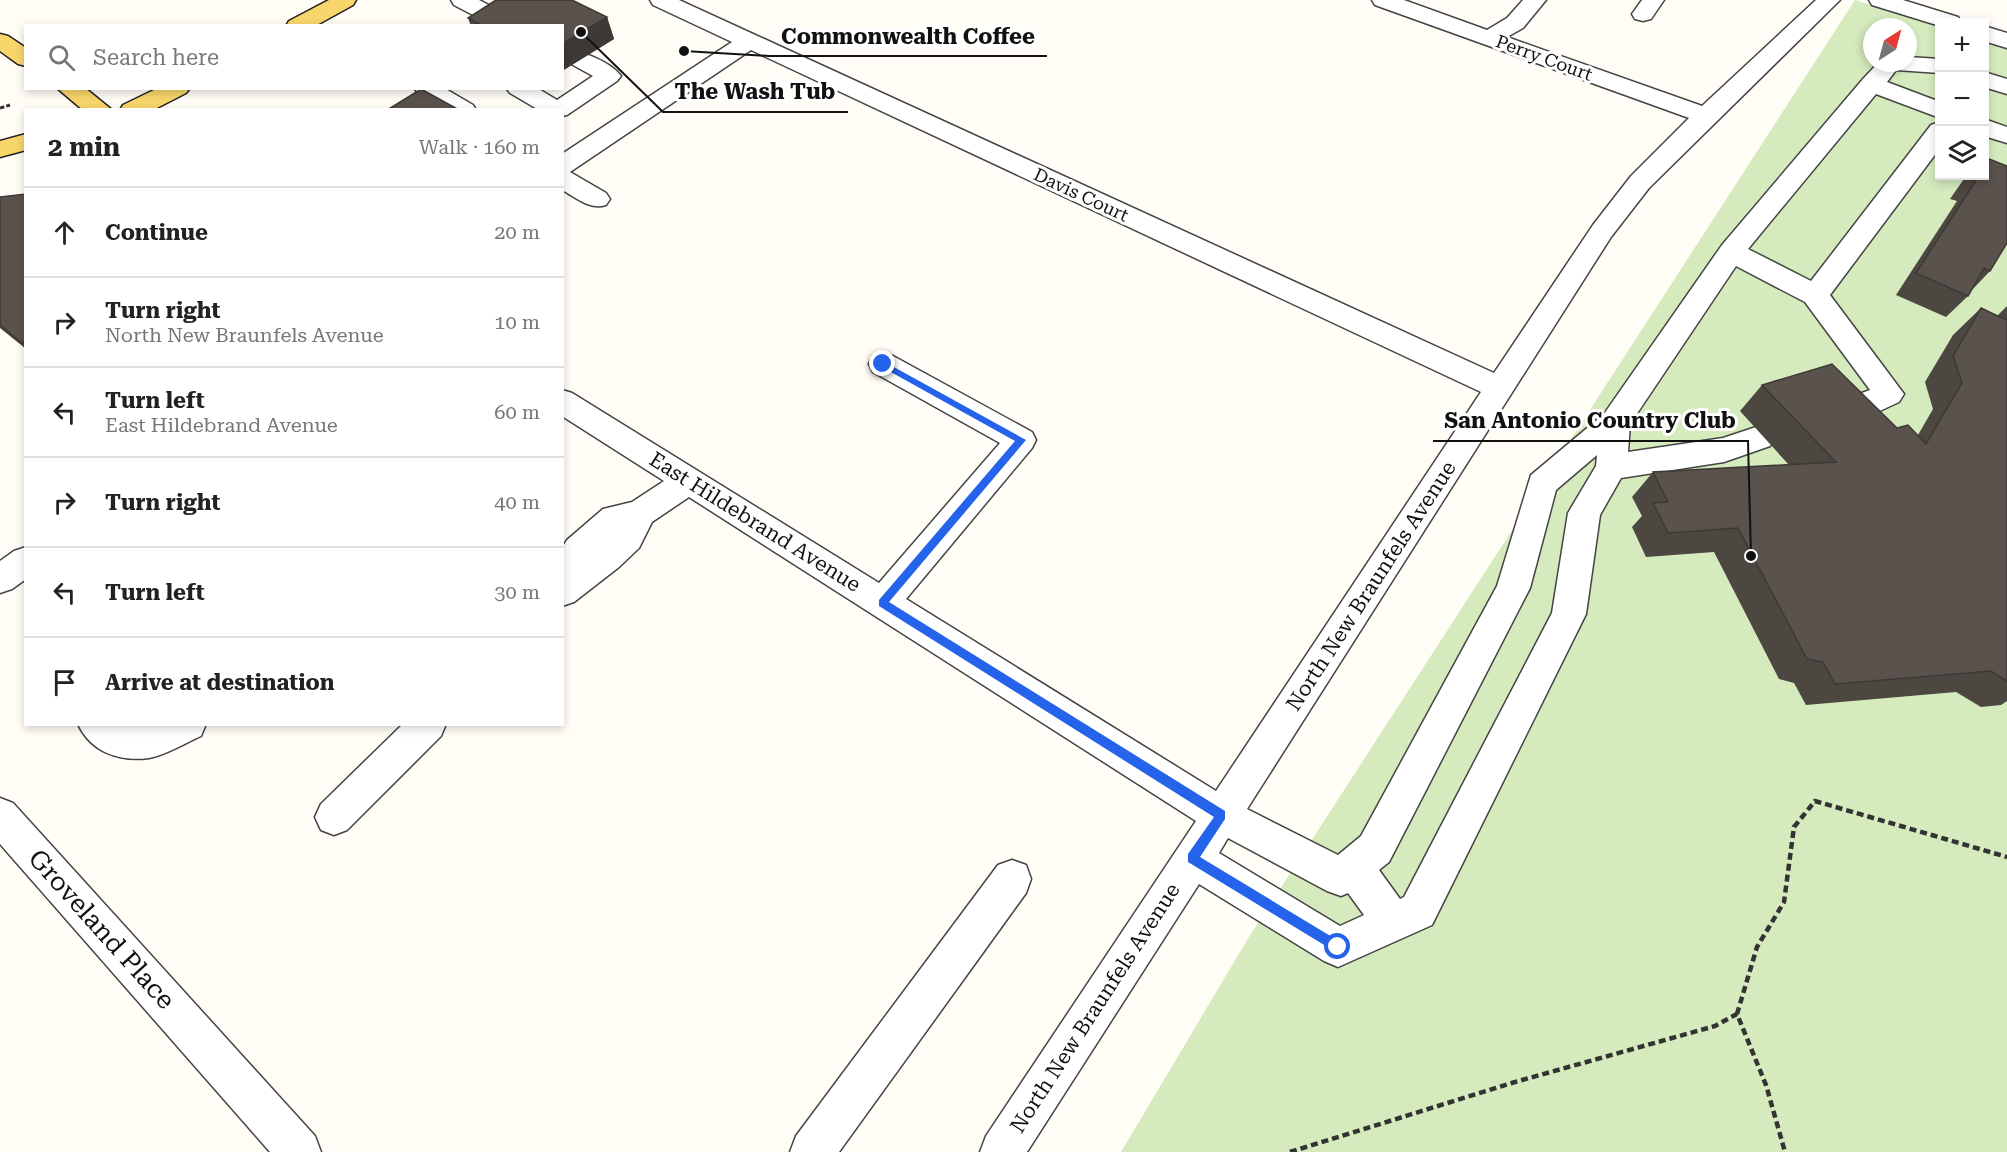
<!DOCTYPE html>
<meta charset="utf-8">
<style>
:root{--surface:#fff;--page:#f2f2f2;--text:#222;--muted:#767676;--line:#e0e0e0}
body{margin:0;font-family:"Roboto Serif",serif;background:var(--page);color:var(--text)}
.controls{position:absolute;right:18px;top:18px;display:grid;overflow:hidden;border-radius:0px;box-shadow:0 3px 9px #0003}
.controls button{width:54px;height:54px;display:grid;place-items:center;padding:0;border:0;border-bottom:2px solid var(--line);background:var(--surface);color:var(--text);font:30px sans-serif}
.compass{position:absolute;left:1863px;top:18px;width:54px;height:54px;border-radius:50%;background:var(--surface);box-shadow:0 3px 9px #0003;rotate:36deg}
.stop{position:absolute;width:18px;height:18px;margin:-14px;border:4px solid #2563eb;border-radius:50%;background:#fff}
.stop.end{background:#2563eb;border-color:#fff;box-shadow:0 2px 6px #0008}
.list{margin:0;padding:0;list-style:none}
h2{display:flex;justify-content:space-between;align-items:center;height:78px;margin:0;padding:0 24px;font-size:26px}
h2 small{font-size:20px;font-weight:400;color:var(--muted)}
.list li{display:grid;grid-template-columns:39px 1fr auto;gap:18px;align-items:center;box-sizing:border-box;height:90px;padding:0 24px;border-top:2px solid var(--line)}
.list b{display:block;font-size:22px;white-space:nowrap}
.list p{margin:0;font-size:20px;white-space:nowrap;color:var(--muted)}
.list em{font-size:20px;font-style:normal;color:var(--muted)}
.icon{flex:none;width:33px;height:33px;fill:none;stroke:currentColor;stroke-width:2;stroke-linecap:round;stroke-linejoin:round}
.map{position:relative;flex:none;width:2007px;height:1152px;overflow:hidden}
.search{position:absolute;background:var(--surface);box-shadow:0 3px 9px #0003;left:24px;top:24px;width:540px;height:66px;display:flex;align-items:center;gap:15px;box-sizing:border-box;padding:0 21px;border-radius:0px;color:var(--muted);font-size:22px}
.panel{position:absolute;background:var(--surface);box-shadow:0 3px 9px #0003;left:24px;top:108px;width:540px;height:618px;border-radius:0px}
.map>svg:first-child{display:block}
.green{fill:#d5ebbd;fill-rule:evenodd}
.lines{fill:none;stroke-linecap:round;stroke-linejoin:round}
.minor-casing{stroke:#444;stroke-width:3}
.major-casing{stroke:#222;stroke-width:3}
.path-far1{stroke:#333;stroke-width:3;stroke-dasharray:4.5 2;stroke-linecap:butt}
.path{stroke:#333;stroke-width:4.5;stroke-dasharray:7 4;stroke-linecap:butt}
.minor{fill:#fff;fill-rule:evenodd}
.major{fill:#f9d66b;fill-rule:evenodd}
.wall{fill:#4d4742}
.shaded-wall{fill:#3f3936}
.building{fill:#5a524d;stroke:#3f3936;stroke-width:1.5}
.route{fill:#2563eb}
.labels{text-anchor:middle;stroke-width:6;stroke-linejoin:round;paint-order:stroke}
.far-street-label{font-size:18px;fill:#111;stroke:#fff}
.street-label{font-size:21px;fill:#111;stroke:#fff}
.near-street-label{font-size:26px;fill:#111;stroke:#fff}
.leader{fill:none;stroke:#111;stroke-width:2}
.callout-dot{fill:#111;stroke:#fff;stroke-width:2}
.callout-label{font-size:22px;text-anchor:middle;font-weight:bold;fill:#111;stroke:#fff;stroke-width:6;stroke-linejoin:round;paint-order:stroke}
</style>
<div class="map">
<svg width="2007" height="1152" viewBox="0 0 2007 1152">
<rect width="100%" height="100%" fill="#fffdf5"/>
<path class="green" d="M 1855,0 L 1939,26 L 1940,176 L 1984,176 L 1985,40 L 2007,47 L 2007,1152 L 1121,1152 L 1249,937 ZM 1872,27 L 1908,27 L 1908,63 L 1872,63 Z"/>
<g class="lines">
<defs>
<g id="minor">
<polygon points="451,0 479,0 514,18 517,23 516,26 494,26 454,5"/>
<path d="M 650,0 L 679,0 L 1494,373 L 1593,225 L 1631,176 L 1689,118 L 1375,5 L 1372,0 L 1404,0 L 1487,30 L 1507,18 L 1523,0 L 1546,0 L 1523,28 L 1507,37 L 1702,106 L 1816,0 L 1840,0 L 1649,188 L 1611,237 L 1247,809 L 1338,855 L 1361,836 L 1497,586 L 1531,475 L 1604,414 L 1722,245 L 1863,79 L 1878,63 L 1908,63 L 1908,57 L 1940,59 L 1940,73 L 1896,70 L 1887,82 L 1940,102 L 1940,118 L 1876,94 L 1748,249 L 1811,281 L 1931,125 L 1940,122 L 1940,148 L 1830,295 L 1904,394 L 1899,402 L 1871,415 L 1833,428 L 1822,424 L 1818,416 L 1822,408 L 1870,390 L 1805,302 L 1736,266 L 1630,424 L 1628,452 L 1723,438 L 1759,426 L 1770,430 L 1774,438 L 1770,446 L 1724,462 L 1621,478 L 1600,515 L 1586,614 L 1432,925 L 1338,967 L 1324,961 L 1199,884 L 1027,1152 L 980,1152 L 986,1136 L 1196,821 L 689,497 L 652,522 L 639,548 L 619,567 L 574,602 L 562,606 L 562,548 L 567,540 L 603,509 L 632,502 L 664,481 L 562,416 L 562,390 L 572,393 L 879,583 L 1000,443 L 873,372 L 869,364 L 873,356 L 883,353 L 893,356 L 1032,432 L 1036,440 L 1032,448 L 906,599 L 1216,791 L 1481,392 L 751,50 L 570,172 L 606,193 L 610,199 L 606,205 C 589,210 577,198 562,190 L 562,154 L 732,42 L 653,5 ZM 1597,455 L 1596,466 L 1568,513 L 1552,613 L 1404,897 L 1400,899 L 1379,870 L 1389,862 L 1530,588 L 1556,490 ZM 1228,838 L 1327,891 L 1341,896 L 1348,893 L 1364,915 L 1340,926 L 1219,853 Z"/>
<polygon points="1642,0 1664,0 1651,19 1643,21 1635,19 1632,14"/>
<polygon points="1869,0 1903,0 1958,17 1961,22 1940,22 1940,26 1872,5"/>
<polygon points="1984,26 2007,33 2007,48 1984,41"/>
<path d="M 581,53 C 594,56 613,65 621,76 L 617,81 L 567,115 L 562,116 L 562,110 L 539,110 L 510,93 L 506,88 L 537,88 L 557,100 L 593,76 L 573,65 L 569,60 L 573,55 Z"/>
<polygon points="1984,72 2007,79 2007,94 1984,87"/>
<polygon points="414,88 444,88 473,105 476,110 446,110 418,93"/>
<polygon points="1984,119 2007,127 2007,143 1984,136"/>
<polygon points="26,547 26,579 12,589 0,593 0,561 14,551"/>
<path d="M 78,724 L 206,724 L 201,736 C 185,743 166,755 149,758 C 119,762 91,752 78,724 Z"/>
<polygon points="403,724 446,724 441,736 347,830 334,835 321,830 315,817 321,804"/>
<polygon points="0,798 13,803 315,1136 321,1152 270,1152 0,844"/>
<polygon points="1012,860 1026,865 1031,879 1026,893 839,1152 790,1152 796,1136 998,865"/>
</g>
<g id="major">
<polygon points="329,0 356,0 353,5 315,26 286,26 289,21"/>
<polygon points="0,34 8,36 26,48 26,66 18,64 0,51"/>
<polygon points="57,88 85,88 112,110 83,110"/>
<polygon points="158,88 190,88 186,93 153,110 120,110 123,105"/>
<polygon points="26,134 26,150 0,157 0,141"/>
</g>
</defs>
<use href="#minor" class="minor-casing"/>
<use href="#major" class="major-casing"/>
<polyline class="path-far1" points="0,108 10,105"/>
<g class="path">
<polyline points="1737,1014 1757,947 1784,902 1794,827 1815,801 2007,857"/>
<polyline points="1290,1152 1515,1082 1715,1026 1737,1014 1766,1085 1785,1152"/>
</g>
<use href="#minor" class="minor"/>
<use href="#major" class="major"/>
</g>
<g class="wall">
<polygon points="607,17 614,39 562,71 562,26 471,26 468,18"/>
<polygon points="1966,176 1984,176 1990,271 1972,290 1968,296 1946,317 1896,295 1957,201 1950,199"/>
<polygon points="26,194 26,349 0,328 0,197"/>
<polygon points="2007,306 2007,701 2001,705 1981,707 1956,692 1806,705 1794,683 1779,679 1714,552 1646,557 1632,527 1642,516 1632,497 1653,472 1789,465 1740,411 1762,385 1918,435 1933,409 1925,382 1953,335 1981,308 1997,316"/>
</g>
<polygon class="shaded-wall" points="607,17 614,39 562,71 562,44"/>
<g class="building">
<polygon points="496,0 572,0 607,17 562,44 562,26 483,26 468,18"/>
<polygon points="421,89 459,110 387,110"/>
<polygon points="1984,157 2007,166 2007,243 1990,271 1984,268 1968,296 1916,273 1977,179 1970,177 1971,176 1984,176"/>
<polygon points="26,194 26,341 22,343 0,325 0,197"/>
<polygon points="1981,308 2006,320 2007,318 2007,681 1991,671 1835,684 1823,662 1807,659 1738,528 1668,533 1653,503 1668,502 1653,472 1836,462 1762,385 1832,364 1897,428 1908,425 1926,444 1962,383 1953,356"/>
</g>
<polygon class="route" points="883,361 1026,440 889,602 1225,811 1225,819 1200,857 1342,943 1342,951 1334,951 1188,862 1188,854 1214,817 879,606 879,600 1015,441 880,366 880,362"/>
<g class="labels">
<g class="far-street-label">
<text transform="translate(1544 58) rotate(20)" y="6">Perry Court</text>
<text transform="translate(1081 195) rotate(25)" y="6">Davis Court</text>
</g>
<g class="street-label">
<text transform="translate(755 522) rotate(32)" y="7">East Hildebrand Avenue</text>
<text transform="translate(1371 586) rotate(-57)" y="7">North New Braunfels Avenue</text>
<text transform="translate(1095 1008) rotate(-57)" y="7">North New Braunfels Avenue</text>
</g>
<g class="near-street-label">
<text transform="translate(102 929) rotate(48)" y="9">Groveland Place</text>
</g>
</g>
<path class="leader" d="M684 51L769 56H1047M581 32L663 112H848M1751 556L1748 441H1433"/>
<g class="callout-dot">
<circle cx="684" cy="51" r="6"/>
<circle cx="581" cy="32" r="6"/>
<circle cx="1751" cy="556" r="6"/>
</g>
<g class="callout-label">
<text x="908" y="44">Commonwealth Coffee</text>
<text x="755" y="99">The Wash Tub</text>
<text x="1590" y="428">San Antonio Country Club</text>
</g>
</svg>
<div class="controls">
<button>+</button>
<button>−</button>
<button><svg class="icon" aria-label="layers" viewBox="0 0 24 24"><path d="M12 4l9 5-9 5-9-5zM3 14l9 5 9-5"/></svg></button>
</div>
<svg class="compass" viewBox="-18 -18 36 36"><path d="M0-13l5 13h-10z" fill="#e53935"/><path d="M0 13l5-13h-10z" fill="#767676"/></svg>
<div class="stop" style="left:1338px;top:947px"></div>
<div class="stop end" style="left:883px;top:364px"></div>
<div class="search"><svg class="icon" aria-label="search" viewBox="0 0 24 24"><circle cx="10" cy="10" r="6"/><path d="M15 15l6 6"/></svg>Search here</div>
<section class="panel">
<h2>2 min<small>Walk · 160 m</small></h2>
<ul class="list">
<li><svg class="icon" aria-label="ahead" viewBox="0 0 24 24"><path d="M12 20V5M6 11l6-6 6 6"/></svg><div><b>Continue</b></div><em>20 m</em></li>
<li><svg class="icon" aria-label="right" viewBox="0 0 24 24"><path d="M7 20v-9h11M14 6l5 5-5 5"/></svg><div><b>Turn right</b><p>North New Braunfels Avenue</p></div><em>10 m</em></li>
<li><svg class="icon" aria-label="left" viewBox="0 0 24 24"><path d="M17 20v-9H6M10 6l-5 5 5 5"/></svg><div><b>Turn left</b><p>East Hildebrand Avenue</p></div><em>60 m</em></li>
<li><svg class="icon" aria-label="right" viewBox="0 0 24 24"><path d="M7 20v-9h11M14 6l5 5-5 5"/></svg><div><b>Turn right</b></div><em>40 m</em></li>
<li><svg class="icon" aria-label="left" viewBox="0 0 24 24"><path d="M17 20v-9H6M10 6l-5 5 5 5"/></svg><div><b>Turn left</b></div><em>30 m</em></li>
<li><svg class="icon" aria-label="arrive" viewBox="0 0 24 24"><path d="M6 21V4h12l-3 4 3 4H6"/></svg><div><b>Arrive at destination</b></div></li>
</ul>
</section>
</div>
